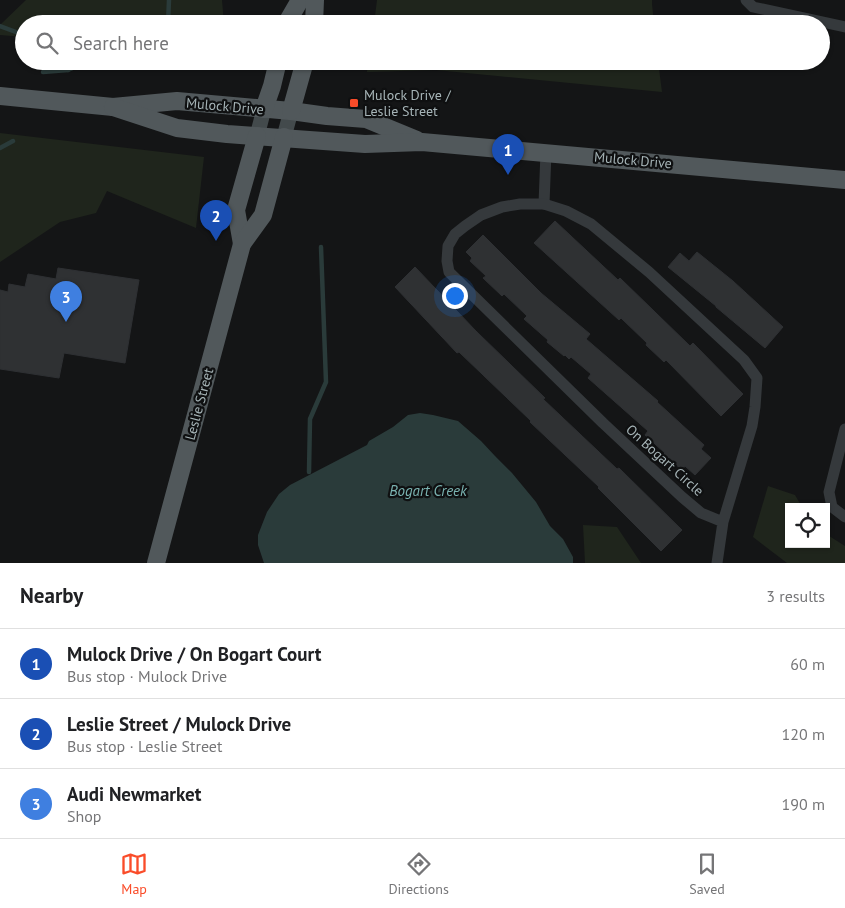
<!DOCTYPE html>
<meta charset="utf-8">
<style>
:root{--surface:#fff;--page:#f2f2f2;--text:#202124;--muted:#757577;--line:#e0e0e0;--accent:#fa4c29}
body{margin:0;font-family:"PT Sans",sans-serif;background:var(--page);color:var(--text)}
.controls{position:absolute;right:15px;bottom:15px;display:grid;overflow:hidden;border-radius:0px;box-shadow:0 1px 4px #0004}
.controls button{width:45px;height:45px;display:grid;place-items:center;padding:0;border:0;border-bottom:1px solid var(--line);background:var(--surface);color:var(--text);font:25px sans-serif}
.you{position:absolute;left:454px;top:295px;width:18px;height:18px;margin:-12px;border:4px solid #fff;border-radius:50%;background:#1a73e8;box-shadow:0 0 0 8px #1a73e833}
.badge{display:grid;place-items:center;width:32px;height:32px;border-radius:50%;background:var(--accent);color:#fff;font-size:16px;font-weight:700}
.pin{position:absolute;translate:-50% -41px;filter:drop-shadow(0 1px 2px #0008)}
.pin::after{content:'';position:absolute;top:26px;width:18px;height:15px;background:inherit;clip-path:polygon(0 0,100% 0,50% 100%)}
.list{margin:0;padding:0;list-style:none}
h2{display:flex;justify-content:space-between;align-items:center;height:65px;margin:0;padding:0 20px;font-size:21px}
h2 small{font-size:16px;font-weight:400;color:var(--muted)}
.list li{display:grid;grid-template-columns:32px 1fr auto;gap:15px;align-items:center;box-sizing:border-box;height:70px;padding:0 20px;border-top:1px solid var(--line)}
.list b{display:block;font-size:19px;white-space:nowrap}
.list p{margin:0;font-size:16px;white-space:nowrap;color:var(--muted)}
.list em{font-size:16px;font-style:normal;color:var(--muted)}
.icon{flex:none;width:28px;height:28px;fill:none;stroke:currentColor;stroke-width:2;stroke-linecap:round;stroke-linejoin:round}
.map{position:relative;flex:none;width:845px;height:563px;overflow:hidden}
.search{position:absolute;background:var(--surface);box-shadow:0 1px 4px #0004;left:15px;right:15px;top:15px;height:55px;display:flex;align-items:center;gap:12px;box-sizing:border-box;padding:0 18px;border-radius:28px;color:var(--muted);font-size:19px}
.sheet{height:275px;background:var(--surface)}
nav{display:flex;justify-content:space-around;align-items:center;box-sizing:border-box;height:70px;border-top:1px solid var(--line);background:var(--surface);font-size:14px;color:var(--muted)}
nav a{display:grid;justify-items:center;gap:2px}
nav .on{color:var(--accent)}
.map>svg:first-child{display:block}
.green{fill:#1f251c}
.water{fill:#2a3b3a}
.lines{fill:none;stroke-linecap:round;stroke-linejoin:round}
.stream{stroke:#2a3b3a;stroke-width:4.5}
.building{fill:#2f3133;stroke:#2e3033}
.street{stroke:#35393c;stroke-width:11}
.secondary{stroke:#434a4c;stroke-width:15}
.primary{stroke:#51585b;stroke-width:18}
.poi-dot{fill:#fa4c29;stroke:#0f1011;stroke-width:2}
.labels{text-anchor:middle;stroke-width:4.5;stroke-linejoin:round;paint-order:stroke}
.poi-label{font-size:14px;fill:#a6b4b7;stroke:#0f1011;text-anchor:start}
.street-label{font-size:14px;fill:#a6b4b7;stroke:#0f1011}
.water-label{font-size:15px;font-style:italic;fill:#7bb4b2;stroke:#0f1011}
</style>
<div class="map">
<svg width="845" height="563" viewBox="0 0 845 563">
<rect width="100%" height="100%" fill="#141516"/>
<g class="green">
<polygon points="26,0 222,0 224,24 24,24 24,37 0,35 0,25"/>
<polygon points="377,0 652,0 652,4 654,24 374,24"/>
<polygon points="368,61 658,61 662,92 436,70 367,72"/>
<polygon points="0,133 204,157 196,228 107,191 96,213 60,222 0,262"/>
<polygon points="768,486 795,495 802,507 789,507 789,544 826,544 826,534 845,546 845,563 787,563 753,537"/>
<polygon points="583,525 617,527 641,563 585,563"/>
</g>
<polygon class="water" points="420,413 433,415 458,421 481,441 495,456 512,473 536,502 550,526 563,539 573,557 573,563 264,563 258,545 258,535 267,512 279,494 290,485 367,445 369,441 393,427 408,415"/>
<g class="lines">
<g class="stream">
<polyline points="126,24 128,21 132,24"/>
<polyline points="168,24 169,0"/>
<polyline points="0,26 24,35"/>
<polyline points="65,61 68,70"/>
<polyline points="154,61 154,64 182,64 190,61"/>
<polyline points="43,72 68,70 89,61"/>
<polyline points="0,148 13,141"/>
<polyline points="309,472 310,419 326,382 321,247"/>
</g>
</g>
<g class="building">
<polygon points="555,221 618,280 620,278 690,346 693,343 743,394 721,416 666,360 664,362 646,345 647,343 621,318 619,320 534,243"/>
<polygon points="483,235 541,293 590,334 586,339 658,401 657,402 704,445 701,449 711,458 695,475 685,466 682,470 664,454 665,453 645,435 648,431 588,378 591,374 571,357 569,359 565,355 564,356 547,342 548,340 524,319 527,316 504,294 502,296 483,278 486,276 470,261 472,258 466,252"/>
<polygon points="697,252 733,281 783,327 765,348 716,307 716,306 668,267 680,253 689,261"/>
<polygon points="415,267 476,331 545,398 543,399 617,469 619,468 682,530 661,551 598,488 599,487 530,422 531,421 459,352 457,353 395,287"/>
<polygon points="58,268 139,280 125,363 64,353 59,378 0,369 0,290 8,292 9,284 25,287 28,274 56,279"/>
</g>
<g class="lines">
<g class="street">
<polyline points="746,0 753,7 845,27"/>
<polyline points="544,204 546,152"/>
<polyline points="845,429 829,492 832,507 845,517"/>
<polyline points="717,563 723,522 752,426 755,407 757,378 744,360 649,272 591,224 566,211 544,204 520,204 502,207 481,215 465,226 455,234 448,246 447,261 449,272 603,423 682,497 701,513 723,522"/>
</g>
<g class="secondary">
<polyline points="257,136 264,109"/>
<polyline points="284,137 291,111"/>
</g>
<g class="primary">
<polyline points="288,24 289,19 300,0"/>
<polyline points="314,24 315,0"/>
<polyline points="0,96 113,107 177,101 291,111 327,116 366,119 417,140"/>
<polyline points="113,107 177,128 227,134 365,144 422,142 845,180"/>
<polyline points="264,109 272,86 278,61"/>
<polyline points="291,111 305,61"/>
<polyline points="242,244 236,210 257,136"/>
<polyline points="156,563 242,244 263,215 284,137"/>
</g>
</g>
<rect class="poi-dot" x="349" y="98" width="10" height="10" rx="2.5"/>
<g class="labels">
<g class="poi-label">
<text x="364" y="100">Mulock Drive /<tspan x="364" dy="16">Leslie Street</tspan></text>
</g>
<g class="street-label">
<text transform="translate(225 106) rotate(5)" y="5">Mulock Drive</text>
<text transform="translate(633 160) rotate(5)" y="5">Mulock Drive</text>
<text transform="translate(199 404) rotate(-75)" y="5">Leslie Street</text>
<text transform="translate(665 460) rotate(42)" y="5">On Bogart Circle</text>
</g>
<g class="water-label">
<text x="428" y="496">Bogart Creek</text>
</g>
</g>
</svg>
<div class="controls">
<button><svg class="icon" aria-label="locate" viewBox="0 0 24 24"><circle cx="12" cy="12" r="6"/><path d="M12 2v4M12 18v4M2 12h4M18 12h4"/></svg></button>
</div>
<div class="you"></div>
<div class="pin badge" style="left:508px;top:175px;background:#1a4fb4">1</div>
<div class="pin badge" style="left:216px;top:241px;background:#1a4fb4">2</div>
<div class="pin badge" style="left:66px;top:322px;background:#3f7fe0">3</div>
<div class="search"><svg class="icon" aria-label="search" viewBox="0 0 24 24"><circle cx="10" cy="10" r="6"/><path d="M15 15l6 6"/></svg>Search here</div>
</div>
<section class="sheet">
<h2>Nearby<small>3 results</small></h2>
<ul class="list">
<li><span class="badge" style="background:#1a4fb4">1</span><div><b>Mulock Drive / On Bogart Court</b><p>Bus stop · Mulock Drive</p></div><em>60 m</em></li>
<li><span class="badge" style="background:#1a4fb4">2</span><div><b>Leslie Street / Mulock Drive</b><p>Bus stop · Leslie Street</p></div><em>120 m</em></li>
<li><span class="badge" style="background:#3f7fe0">3</span><div><b>Audi Newmarket</b><p>Shop</p></div><em>190 m</em></li>
</ul>
</section>
<nav>
<a class="on"><svg class="icon" aria-label="map" viewBox="0 0 24 24"><path d="M3 6l6-2 6 2 6-2v14l-6 2-6-2-6 2zM9 4v14M15 6v14"/></svg>Map</a>
<a><svg class="icon" aria-label="directions" viewBox="0 0 24 24"><path d="M12 3l9 9-9 9-9-9zM9 14v-3h6M13 9l2 2-2 2"/></svg>Directions</a>
<a><svg class="icon" aria-label="saved" viewBox="0 0 24 24"><path d="M7 4h10v16l-5-4-5 4z"/></svg>Saved</a>
</nav>
